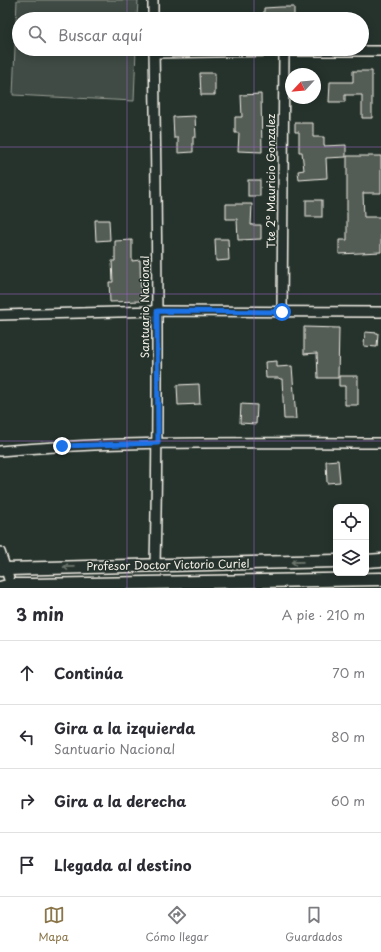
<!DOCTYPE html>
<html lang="es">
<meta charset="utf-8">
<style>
:root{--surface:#fff;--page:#f7f7f7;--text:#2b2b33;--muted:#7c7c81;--line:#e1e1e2;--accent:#8a764a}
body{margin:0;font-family:"Playpen Sans",sans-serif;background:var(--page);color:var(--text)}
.controls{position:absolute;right:12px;bottom:12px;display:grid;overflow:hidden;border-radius:6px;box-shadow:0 2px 10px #0003}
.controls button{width:36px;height:36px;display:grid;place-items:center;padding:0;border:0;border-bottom:1px solid var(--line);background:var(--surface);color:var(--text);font:20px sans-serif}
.compass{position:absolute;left:285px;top:68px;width:36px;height:36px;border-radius:50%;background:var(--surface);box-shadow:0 2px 10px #0003;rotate:244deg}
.stop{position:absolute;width:12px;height:12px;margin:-9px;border:3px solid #1a73e8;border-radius:50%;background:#fff}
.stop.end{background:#1a73e8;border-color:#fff;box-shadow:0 1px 4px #0008}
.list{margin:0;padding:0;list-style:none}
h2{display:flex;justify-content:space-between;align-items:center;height:52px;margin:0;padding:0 16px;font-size:17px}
h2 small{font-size:13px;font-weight:400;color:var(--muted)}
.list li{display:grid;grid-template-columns:26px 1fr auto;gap:12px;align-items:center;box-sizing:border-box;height:64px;padding:0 16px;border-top:1px solid var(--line)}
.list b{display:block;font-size:15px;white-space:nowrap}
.list p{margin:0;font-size:13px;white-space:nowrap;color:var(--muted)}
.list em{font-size:13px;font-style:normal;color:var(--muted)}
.icon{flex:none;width:22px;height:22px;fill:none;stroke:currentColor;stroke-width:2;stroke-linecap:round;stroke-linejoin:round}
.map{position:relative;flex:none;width:381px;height:588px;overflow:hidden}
.search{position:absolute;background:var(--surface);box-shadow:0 2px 10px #0003;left:12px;right:12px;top:12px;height:44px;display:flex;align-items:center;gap:10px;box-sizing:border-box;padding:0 14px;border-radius:22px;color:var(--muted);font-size:15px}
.sheet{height:308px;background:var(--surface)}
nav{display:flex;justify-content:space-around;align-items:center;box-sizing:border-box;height:56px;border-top:1px solid var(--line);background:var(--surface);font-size:11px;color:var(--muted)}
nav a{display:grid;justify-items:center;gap:2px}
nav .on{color:var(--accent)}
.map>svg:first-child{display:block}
.green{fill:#414b45;stroke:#9a9e96}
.building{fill:#525c55;stroke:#f4f1e8}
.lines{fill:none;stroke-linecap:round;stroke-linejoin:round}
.minor-casing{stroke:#f4f1e8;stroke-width:12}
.secondary-casing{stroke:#f4f1e8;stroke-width:15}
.minor{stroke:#26332d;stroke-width:9}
.secondary{stroke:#26332d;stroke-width:12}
.oneway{stroke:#6e766e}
.route{stroke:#1a73e8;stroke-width:5}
.grid{fill:none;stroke:#9f67cb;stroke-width:1;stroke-opacity:0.55}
.labels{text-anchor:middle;stroke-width:3;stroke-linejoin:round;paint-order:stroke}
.street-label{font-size:11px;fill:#f4f1e8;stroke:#26332d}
</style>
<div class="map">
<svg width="381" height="588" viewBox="0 0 381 588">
<rect width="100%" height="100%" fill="#26332d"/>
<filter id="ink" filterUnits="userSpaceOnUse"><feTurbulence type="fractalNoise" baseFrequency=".025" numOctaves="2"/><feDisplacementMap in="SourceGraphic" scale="8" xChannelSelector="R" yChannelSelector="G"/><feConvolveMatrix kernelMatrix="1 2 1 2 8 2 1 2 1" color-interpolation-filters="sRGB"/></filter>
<g filter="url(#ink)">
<polygon class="green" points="17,0 138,0 137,19 19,19 19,49 136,49 134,101 13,95"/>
<g class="building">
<polygon points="281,7 294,7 294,19 264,19 264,8"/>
<polygon points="353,71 372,71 372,118 362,118 362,95 345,95 345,102 329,102 330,82 353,82"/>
<polygon points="200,73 215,73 215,95 201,95"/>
<polygon points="261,94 262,152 238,151 239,133 235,133 235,117 242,117 241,95"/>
<polygon points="195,116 196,137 193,137 193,152 178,153 178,138 174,138 173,117"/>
<polygon points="295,123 313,123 313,137 324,137 324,146 346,145 346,157 326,158 327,178 299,180 298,171 304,170 302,152 299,152 299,132 295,132"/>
<polygon points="347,156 381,156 381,193 363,193 364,217 381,217 381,252 339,254 339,240 347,240"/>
<rect x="248" y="180" width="12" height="16"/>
<rect x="306" y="200" width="16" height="17"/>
<polygon points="226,204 252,204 251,225 261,225 261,239 238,240 237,219 226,219"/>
<polygon points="95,220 109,220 110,240 96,241"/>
<polygon points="215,239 228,239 229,260 216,261"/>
<polygon points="132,240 132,261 140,260 141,301 110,302 109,282 113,282 112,261 115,261 115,241"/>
<polygon points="304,327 339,328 338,378 318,378 317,353 304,354"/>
<polygon points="365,332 378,333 377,347 364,346"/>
<polygon points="277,361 277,367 292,366 296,419 284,419 282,379 280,379 279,378 266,378 265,362"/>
<polygon points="339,376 358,376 358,405 345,405 345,386 339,386"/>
<polygon points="199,384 200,404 178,405 177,385"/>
<polygon points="241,404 257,405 256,424 240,423"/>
<polygon points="338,460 340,482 327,483 326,461"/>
</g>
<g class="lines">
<defs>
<g id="minor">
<polyline points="153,0 153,19"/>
<path d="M 154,49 C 157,221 159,393 155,565"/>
<polyline points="154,53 284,51 381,51"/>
<polyline points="282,312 284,51"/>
<polyline points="0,315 157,311 381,312"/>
<path d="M 0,451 C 127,440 254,443 381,443"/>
<polyline points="0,552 12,588"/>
</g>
<g id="secondary">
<polyline points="366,561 381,560"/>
<polyline points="0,570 6,569 336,561"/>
<polyline points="0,588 11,585 31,585 381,579"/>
</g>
</defs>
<use href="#minor" class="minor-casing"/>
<use href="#secondary" class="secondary-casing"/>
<use href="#minor" class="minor"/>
<use href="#secondary" class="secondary"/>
</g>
<defs><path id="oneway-shaft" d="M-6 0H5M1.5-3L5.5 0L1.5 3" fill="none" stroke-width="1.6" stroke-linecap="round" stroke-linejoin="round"/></defs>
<g class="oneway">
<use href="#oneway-shaft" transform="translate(297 562) rotate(179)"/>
<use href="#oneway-shaft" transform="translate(69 567) rotate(179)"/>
</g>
</g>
<g class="lines" filter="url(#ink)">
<polyline class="route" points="62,446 158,443 157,311 282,312"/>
</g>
<path class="grid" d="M 127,0 L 127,19M 254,0 L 254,19M 127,49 L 127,588M 254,49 L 254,588M 0,147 L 381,147M 0,294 L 381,294M 0,441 L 381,441"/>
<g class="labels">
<g class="street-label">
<text transform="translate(271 181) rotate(-90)" y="4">Tte 2° Mauricio Gonzalez</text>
<text transform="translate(145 307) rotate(-90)" y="4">Santuario Nacional</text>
<text transform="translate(168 565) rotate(-1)" y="4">Profesor Doctor Victorio Curiel</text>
</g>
</g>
</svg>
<div class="controls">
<button><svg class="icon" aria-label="locate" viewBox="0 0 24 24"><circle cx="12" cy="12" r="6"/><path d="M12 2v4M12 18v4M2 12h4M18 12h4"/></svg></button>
<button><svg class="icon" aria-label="layers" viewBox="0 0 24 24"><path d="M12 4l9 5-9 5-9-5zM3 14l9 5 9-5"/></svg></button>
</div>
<svg class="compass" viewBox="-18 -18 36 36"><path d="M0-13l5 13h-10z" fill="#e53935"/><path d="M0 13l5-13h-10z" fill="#7c7c81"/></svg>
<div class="stop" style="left:282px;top:312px"></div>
<div class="stop end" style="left:62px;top:446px"></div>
<div class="search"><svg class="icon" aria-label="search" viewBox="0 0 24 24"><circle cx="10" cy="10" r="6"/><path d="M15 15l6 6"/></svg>Buscar aquí</div>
</div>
<section class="sheet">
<h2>3 min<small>A pie · 210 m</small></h2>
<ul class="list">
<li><svg class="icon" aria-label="ahead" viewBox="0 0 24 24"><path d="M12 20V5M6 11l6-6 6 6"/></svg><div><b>Continúa</b></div><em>70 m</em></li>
<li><svg class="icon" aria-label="left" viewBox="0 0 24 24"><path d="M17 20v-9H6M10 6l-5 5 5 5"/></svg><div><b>Gira a la izquierda</b><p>Santuario Nacional</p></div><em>80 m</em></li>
<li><svg class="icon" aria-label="right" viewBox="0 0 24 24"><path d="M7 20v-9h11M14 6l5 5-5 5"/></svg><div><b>Gira a la derecha</b></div><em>60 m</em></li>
<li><svg class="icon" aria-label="arrive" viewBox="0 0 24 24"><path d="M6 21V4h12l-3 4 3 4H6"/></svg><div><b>Llegada al destino</b></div></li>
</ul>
</section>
<nav>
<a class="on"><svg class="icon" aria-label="map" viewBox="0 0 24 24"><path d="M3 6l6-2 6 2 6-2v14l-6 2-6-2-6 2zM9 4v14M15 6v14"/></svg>Mapa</a>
<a><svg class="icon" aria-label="directions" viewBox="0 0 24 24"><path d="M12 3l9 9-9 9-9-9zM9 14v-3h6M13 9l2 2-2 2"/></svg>Cómo llegar</a>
<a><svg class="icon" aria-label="saved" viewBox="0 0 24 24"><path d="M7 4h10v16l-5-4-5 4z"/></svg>Guardados</a>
</nav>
